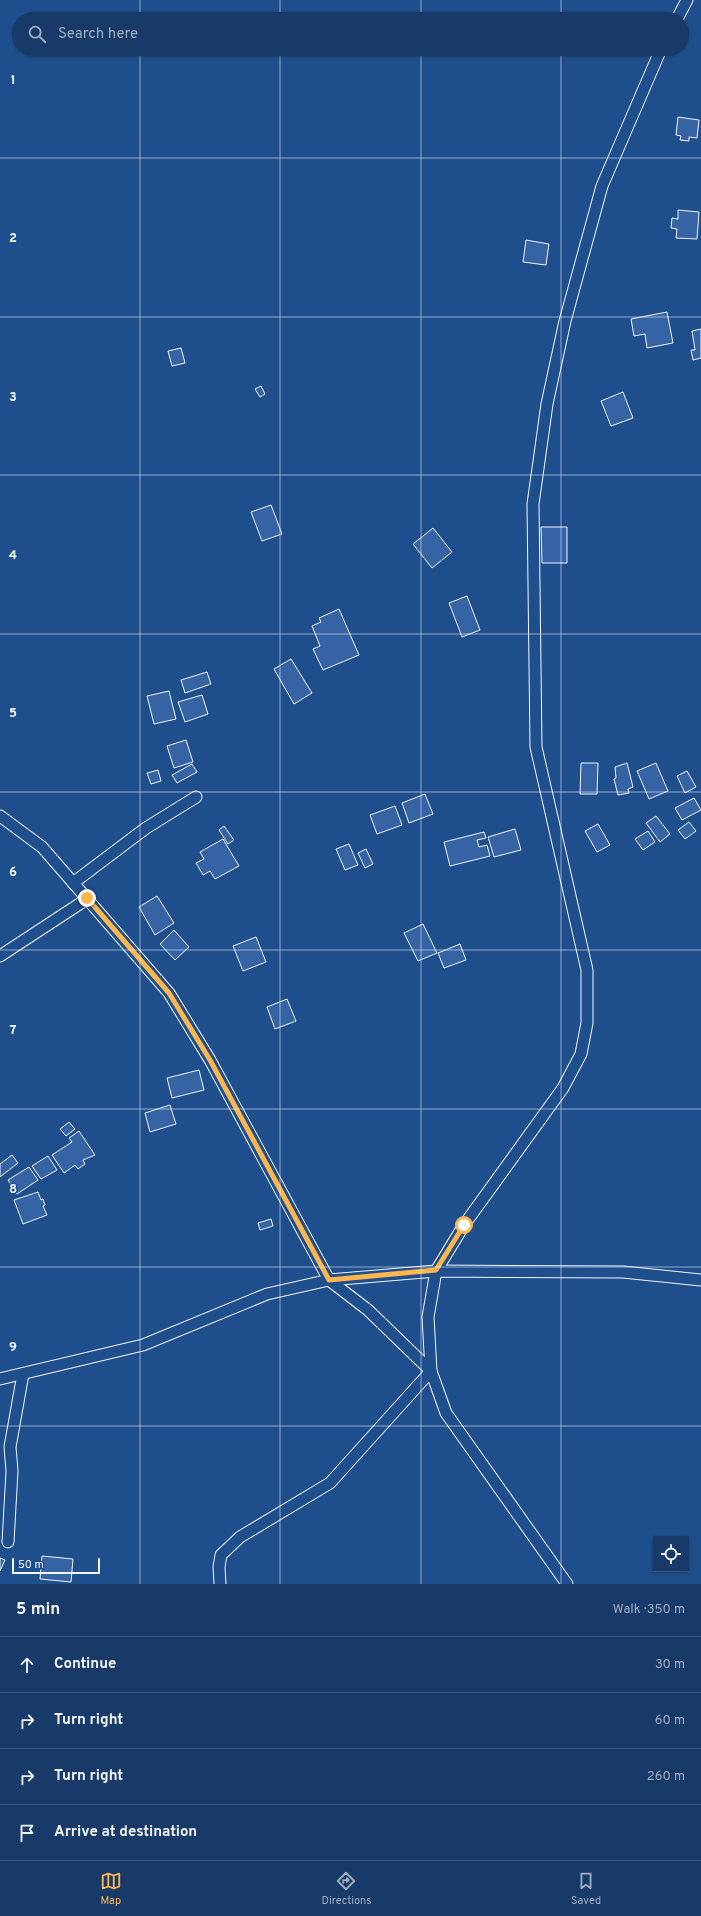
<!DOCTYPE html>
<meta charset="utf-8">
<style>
:root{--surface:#173a69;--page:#244571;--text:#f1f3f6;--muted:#9eadc0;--line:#36547d;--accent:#ffb74d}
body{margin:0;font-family:Overpass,sans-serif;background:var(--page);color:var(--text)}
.controls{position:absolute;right:12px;bottom:12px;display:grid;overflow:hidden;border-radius:0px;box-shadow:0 1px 3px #0004}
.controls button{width:36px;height:36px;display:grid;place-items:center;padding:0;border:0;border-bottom:1px solid var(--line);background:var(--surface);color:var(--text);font:20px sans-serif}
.scale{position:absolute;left:12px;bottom:10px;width:88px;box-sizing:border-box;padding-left:4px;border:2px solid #f2f6ff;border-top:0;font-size:11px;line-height:14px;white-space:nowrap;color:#f2f6ff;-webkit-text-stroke:3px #1f4e8c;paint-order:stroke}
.stop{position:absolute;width:12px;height:12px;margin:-9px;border:3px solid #ffb74d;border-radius:50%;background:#fff}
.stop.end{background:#ffb74d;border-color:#fff;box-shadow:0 1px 4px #0008}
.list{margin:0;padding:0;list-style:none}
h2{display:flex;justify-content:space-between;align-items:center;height:52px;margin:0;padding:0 16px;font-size:17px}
h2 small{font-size:13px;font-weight:400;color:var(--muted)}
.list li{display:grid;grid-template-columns:26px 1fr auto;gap:12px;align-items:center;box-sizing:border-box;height:56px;padding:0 16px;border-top:1px solid var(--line)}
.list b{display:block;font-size:15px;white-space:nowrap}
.list em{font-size:13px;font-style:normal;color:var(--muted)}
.icon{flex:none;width:22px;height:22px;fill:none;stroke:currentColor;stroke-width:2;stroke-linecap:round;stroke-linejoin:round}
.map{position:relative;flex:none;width:701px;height:1584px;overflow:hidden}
.search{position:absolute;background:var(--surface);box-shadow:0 1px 3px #0004;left:12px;right:12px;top:12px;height:44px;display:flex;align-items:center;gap:10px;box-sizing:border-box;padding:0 14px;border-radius:22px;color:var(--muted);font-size:15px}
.sheet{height:276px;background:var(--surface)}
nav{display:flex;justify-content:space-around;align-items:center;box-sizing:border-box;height:56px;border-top:1px solid var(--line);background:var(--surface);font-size:11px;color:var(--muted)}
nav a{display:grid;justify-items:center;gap:2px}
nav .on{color:var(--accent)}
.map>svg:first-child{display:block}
.building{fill:#3563a3;stroke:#f2f6ff}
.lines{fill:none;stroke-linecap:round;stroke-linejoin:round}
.minor-casing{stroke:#f2f6ff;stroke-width:13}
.minor{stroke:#1f4e8c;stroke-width:11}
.route{stroke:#ffb74d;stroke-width:5}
.grid{fill:none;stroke:#f2f6ff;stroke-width:1;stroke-opacity:0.55}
.grid-label{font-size:13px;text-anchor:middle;font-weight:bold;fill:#f2f6ff;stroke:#1f4e8c;stroke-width:3;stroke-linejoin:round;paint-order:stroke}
</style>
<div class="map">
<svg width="701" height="1584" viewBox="0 0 701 1584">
<rect width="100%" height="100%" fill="#1f4e8c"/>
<g class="building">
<polygon points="678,117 699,120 697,138 689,137 689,141 680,140 681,136 676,135"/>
<polygon points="678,210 699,212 697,239 676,238 677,229 671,228 672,218 678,219"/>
<polygon points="526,240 549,244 546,265 523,262"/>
<polygon points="667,312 673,343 647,348 645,334 634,336 631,319"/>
<polygon points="701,329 701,358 693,360 691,350 695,350 692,331"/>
<polygon points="181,348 185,363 172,366 168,351"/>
<polygon points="261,386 265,394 260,397 255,389"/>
<polygon points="623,392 633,418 611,426 601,401"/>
<polygon points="271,505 282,534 262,541 251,512"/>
<polygon points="541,527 567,527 567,563 542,563"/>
<polygon points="433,528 452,552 432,568 413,544"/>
<polygon points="467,596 480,630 462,637 449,603"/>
<polygon points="339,609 359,655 323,670 313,649 320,646 312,626 321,622 319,618"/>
<polygon points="291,659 312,693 294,704 274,669"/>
<polygon points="207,672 211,684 185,693 181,680"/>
<polygon points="169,691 176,719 154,724 147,696"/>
<polygon points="202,695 208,714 185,722 178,702"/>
<polygon points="186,740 193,762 174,768 167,746"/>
<polygon points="581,763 598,763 597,794 580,794"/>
<polygon points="627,763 633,787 628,789 629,793 618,795 614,779 616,778 615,767"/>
<polygon points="656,763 668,791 649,799 637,771"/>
<polygon points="192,764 197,772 177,783 172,775"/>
<polygon points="158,770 161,781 151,784 147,773"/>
<polygon points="687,771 696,787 685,793 677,776"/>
<polygon points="425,794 433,814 409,823 402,803"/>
<polygon points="694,798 701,810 682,820 675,808"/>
<polygon points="395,806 402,825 377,834 370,815"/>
<polygon points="656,816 670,834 660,842 646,823"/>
<polygon points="689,822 696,831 685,839 678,830"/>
<polygon points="598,824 610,845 597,852 585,831"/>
<polygon points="224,826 234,840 228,844 219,830"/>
<polygon points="515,829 521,850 494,857 488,837"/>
<polygon points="648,831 655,842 643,850 635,839"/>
<polygon points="484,832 486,838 477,840 479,847 487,845 490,856 450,866 444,842"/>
<polygon points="223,839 239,866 215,879 210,871 203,875 196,863 204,859 200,852"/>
<polygon points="349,844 358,865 345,870 336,849"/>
<polygon points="366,849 373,864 365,868 358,853"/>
<polygon points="157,896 174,923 155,935 139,907"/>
<polygon points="423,924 437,953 418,961 404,933"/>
<polygon points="174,930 189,947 175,960 160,944"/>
<polygon points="256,937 266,962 243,971 233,946"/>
<polygon points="460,944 466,960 444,968 438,953"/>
<polygon points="287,999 296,1021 275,1029 267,1007"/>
<polygon points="199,1070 204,1090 172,1098 167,1078"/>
<polygon points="170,1105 176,1124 150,1132 145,1113"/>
<polygon points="69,1122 75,1129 66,1136 60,1129"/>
<polygon points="79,1131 95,1155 83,1160 85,1164 78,1169 75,1165 64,1173 52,1155 72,1142 69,1138"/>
<polygon points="12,1155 18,1163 0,1177 0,1164"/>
<polygon points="48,1156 57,1170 41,1179 32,1166"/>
<polygon points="29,1167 38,1180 17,1194 8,1180"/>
<polygon points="38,1192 41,1200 43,1199 45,1205 43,1206 47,1215 23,1224 14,1200"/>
<polygon points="271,1219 273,1226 260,1230 258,1223"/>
<polygon points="42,1556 73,1559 71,1582 40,1579"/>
<polygon points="0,1558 5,1560 0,1571"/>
</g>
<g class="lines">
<defs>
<g id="minor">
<polyline points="677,19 687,0"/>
<polyline points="0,816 42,847 169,993 210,1060 329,1280 368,1310 431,1371"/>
<polyline points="73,883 146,828 196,797"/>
<polyline points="0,956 87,899"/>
<polyline points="0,1379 143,1345 267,1294 329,1280 436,1271 623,1272 701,1280"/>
<polyline points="8,1542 12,1471 10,1447 23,1374"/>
<polyline points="220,1584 219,1567 221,1555 240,1537 330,1483 431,1371"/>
<polyline points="567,1584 446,1413 431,1371 428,1317 436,1271 464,1225 563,1088 581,1054 587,1023 587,970 536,747 533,504 547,404 565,321 602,186 661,49"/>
</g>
</defs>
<use href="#minor" class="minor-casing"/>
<use href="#minor" class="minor"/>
</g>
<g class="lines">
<polyline class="route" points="87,898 169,993 210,1060 329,1280 436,1270 464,1225"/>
</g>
<path class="grid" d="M 140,0 L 140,19M 280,0 L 280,19M 421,0 L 421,19M 561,0 L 561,19M 140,49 L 140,1584M 280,49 L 280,1584M 421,49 L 421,1584M 561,49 L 561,1584M 0,158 L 701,158M 0,317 L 701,317M 0,475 L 701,475M 0,634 L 701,634M 0,792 L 701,792M 0,950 L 701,950M 0,1109 L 701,1109M 0,1267 L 701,1267M 0,1426 L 701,1426"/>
<g class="grid-label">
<text x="13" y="84">1</text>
<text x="13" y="242">2</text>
<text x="13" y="401">3</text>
<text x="13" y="559">4</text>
<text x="13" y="717">5</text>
<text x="13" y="876">6</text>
<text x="13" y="1034">7</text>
<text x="13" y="1193">8</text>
<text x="13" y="1351">9</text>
</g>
</svg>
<div class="controls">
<button><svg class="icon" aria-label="locate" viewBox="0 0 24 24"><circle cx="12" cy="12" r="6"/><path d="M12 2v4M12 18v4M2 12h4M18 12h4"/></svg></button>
</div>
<div class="scale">50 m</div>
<div class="stop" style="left:464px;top:1225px"></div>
<div class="stop end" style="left:87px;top:898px"></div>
<div class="search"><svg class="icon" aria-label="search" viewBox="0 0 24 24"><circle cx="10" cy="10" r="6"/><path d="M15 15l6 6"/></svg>Search here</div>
</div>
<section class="sheet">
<h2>5 min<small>Walk · 350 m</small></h2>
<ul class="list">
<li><svg class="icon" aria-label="ahead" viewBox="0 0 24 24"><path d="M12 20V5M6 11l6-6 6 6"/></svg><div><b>Continue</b></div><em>30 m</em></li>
<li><svg class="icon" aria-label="right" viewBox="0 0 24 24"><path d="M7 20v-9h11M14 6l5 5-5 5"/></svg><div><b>Turn right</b></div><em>60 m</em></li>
<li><svg class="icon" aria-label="right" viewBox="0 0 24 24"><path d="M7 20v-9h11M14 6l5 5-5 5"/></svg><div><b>Turn right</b></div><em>260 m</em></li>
<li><svg class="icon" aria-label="arrive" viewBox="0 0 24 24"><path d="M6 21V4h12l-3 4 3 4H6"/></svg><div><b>Arrive at destination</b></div></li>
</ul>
</section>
<nav>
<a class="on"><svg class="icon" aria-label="map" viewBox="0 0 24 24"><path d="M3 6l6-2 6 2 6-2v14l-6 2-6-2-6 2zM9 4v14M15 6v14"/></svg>Map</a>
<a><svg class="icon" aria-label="directions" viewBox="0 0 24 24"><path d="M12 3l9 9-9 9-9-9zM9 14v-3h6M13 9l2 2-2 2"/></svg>Directions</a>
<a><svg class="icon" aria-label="saved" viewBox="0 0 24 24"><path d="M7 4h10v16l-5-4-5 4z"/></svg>Saved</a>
</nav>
